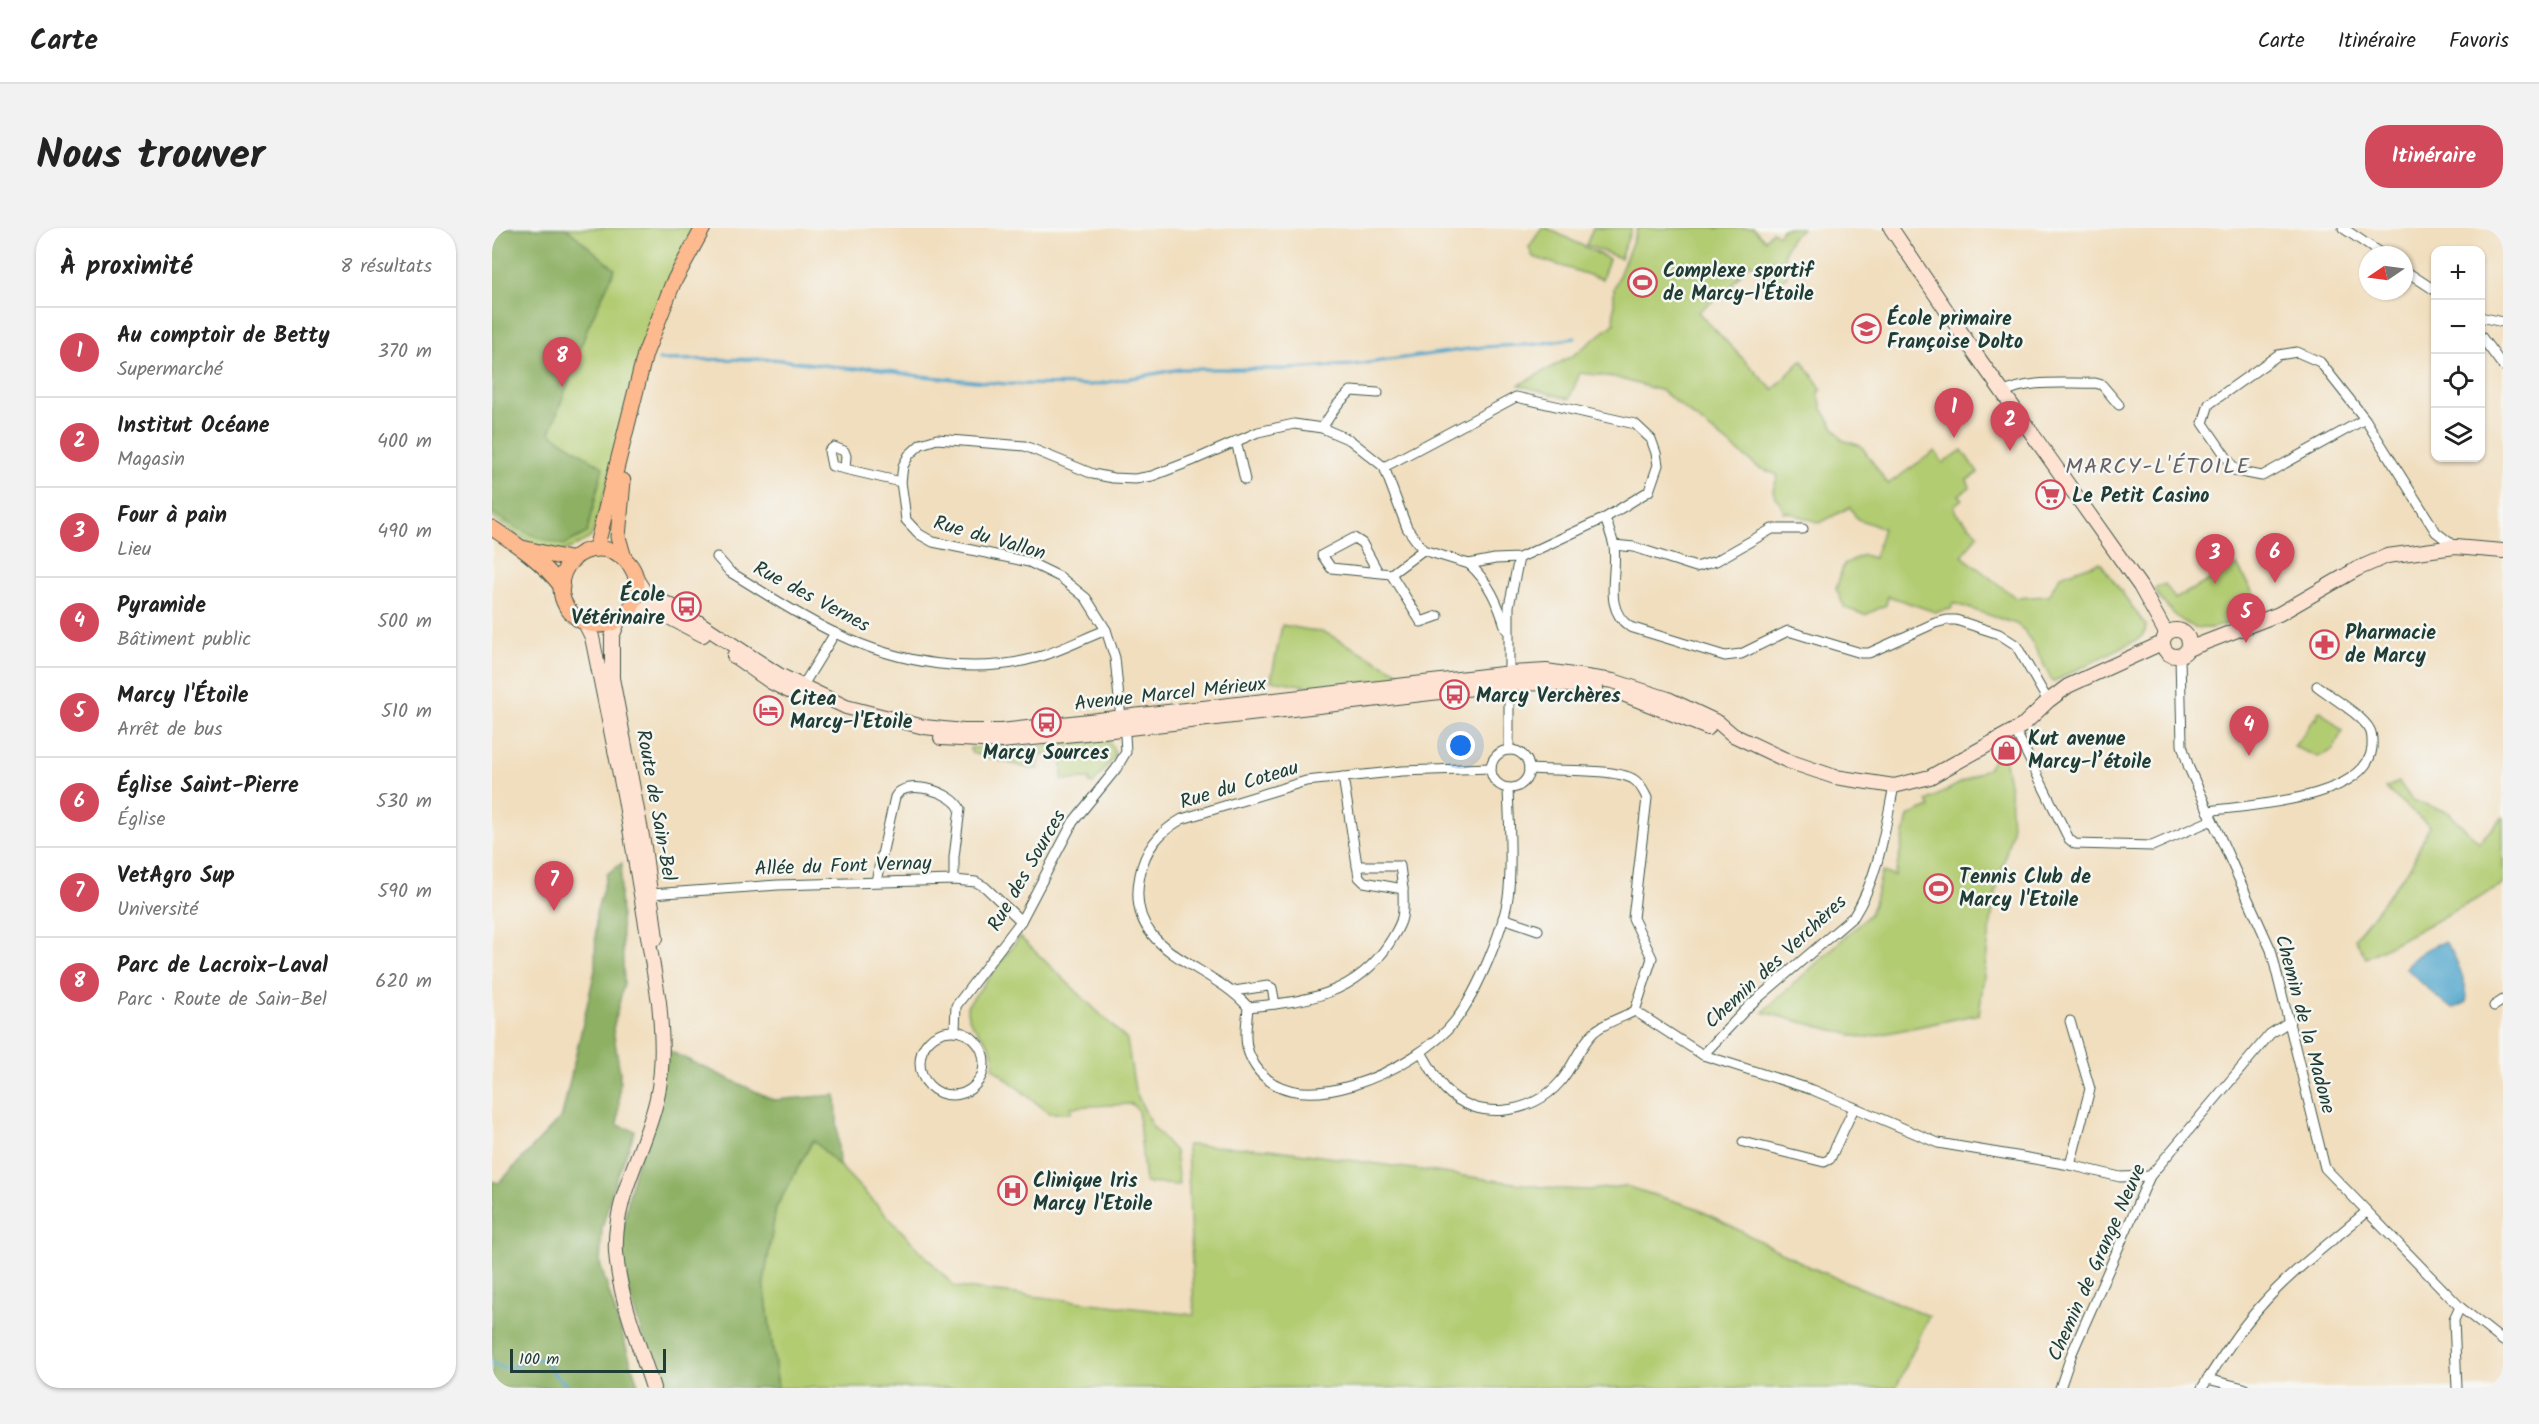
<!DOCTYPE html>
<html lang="fr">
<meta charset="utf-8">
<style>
:root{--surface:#fff;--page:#f2f2f2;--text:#222;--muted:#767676;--line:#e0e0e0;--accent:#d1495b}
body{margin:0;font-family:Kalam,sans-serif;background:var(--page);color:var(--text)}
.controls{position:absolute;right:18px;top:18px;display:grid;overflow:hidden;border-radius:12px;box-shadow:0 2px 4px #0004}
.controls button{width:54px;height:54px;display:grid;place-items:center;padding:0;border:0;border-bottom:2px solid var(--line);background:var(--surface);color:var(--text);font:30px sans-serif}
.compass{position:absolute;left:1867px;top:18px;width:54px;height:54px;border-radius:50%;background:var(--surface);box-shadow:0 2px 4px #0004;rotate:257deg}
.scale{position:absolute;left:18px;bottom:15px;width:156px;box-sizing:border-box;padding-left:6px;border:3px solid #1f3d34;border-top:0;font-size:16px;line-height:21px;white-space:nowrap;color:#1f3d34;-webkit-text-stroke:4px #f6f6f2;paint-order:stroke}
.you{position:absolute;left:969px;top:518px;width:21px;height:21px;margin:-15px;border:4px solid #fff;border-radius:50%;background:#1a73e8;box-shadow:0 0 0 9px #1a73e833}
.badge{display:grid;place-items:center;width:39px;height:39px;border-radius:50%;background:var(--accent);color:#fff;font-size:20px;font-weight:700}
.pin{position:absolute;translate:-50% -50px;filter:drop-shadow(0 2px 3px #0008)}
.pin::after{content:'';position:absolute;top:32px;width:21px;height:18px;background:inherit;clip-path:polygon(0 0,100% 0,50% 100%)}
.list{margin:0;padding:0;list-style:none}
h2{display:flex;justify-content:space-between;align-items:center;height:78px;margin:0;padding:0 24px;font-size:26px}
h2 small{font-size:20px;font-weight:400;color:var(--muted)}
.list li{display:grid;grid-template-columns:39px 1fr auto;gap:18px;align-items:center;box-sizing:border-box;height:90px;padding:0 24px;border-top:2px solid var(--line)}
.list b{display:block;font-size:22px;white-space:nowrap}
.list p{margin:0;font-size:20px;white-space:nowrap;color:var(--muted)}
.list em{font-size:20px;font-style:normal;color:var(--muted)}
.icon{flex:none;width:33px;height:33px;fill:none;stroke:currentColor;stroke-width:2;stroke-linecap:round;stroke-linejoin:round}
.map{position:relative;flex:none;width:2011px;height:1160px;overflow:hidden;border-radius:24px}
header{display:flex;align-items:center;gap:36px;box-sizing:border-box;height:84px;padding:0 30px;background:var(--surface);border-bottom:2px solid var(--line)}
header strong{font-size:28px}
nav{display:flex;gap:33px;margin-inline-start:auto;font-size:21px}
.intro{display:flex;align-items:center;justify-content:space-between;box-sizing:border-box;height:144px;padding:0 36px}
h1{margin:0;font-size:42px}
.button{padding:15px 27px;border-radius:24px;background:var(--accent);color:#fff;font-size:21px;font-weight:700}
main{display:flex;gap:36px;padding:0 36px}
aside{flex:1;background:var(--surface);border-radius:24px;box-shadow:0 2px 4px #0004}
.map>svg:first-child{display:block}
.green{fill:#b2cc72;stroke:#688453;stroke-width:1.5}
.forest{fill:#8db064;stroke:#56764c;stroke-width:1.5}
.water{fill:#50a5cc;stroke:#387180;stroke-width:1.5}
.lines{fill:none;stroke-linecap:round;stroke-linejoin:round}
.stream{stroke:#50a5cc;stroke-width:3}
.street-casing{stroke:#3e5549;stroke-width:11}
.secondary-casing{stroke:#3e5549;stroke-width:16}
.primary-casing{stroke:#3e5549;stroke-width:17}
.street{stroke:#fff;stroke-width:9}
.secondary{stroke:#fee3d2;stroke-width:14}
.primary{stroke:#fcba8e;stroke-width:15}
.labels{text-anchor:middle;stroke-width:5;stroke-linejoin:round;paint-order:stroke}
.poi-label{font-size:20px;font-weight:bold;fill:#1f3d34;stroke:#f6f6f2;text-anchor:start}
.street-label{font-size:20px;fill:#1f3d34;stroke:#f6f6f2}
.quarter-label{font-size:22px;letter-spacing:1.5px;fill:#666266;stroke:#f6f6f2}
</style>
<header>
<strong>Carte</strong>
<nav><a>Carte</a><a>Itinéraire</a><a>Favoris</a></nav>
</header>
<div class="intro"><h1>Nous trouver</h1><a class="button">Itinéraire</a></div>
<main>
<aside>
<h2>À proximité<small>8 résultats</small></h2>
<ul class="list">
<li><span class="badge">1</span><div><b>Au comptoir de Betty</b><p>Supermarché</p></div><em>370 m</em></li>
<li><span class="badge">2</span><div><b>Institut Océane</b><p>Magasin</p></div><em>400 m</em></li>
<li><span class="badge">3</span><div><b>Four à pain</b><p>Lieu</p></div><em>490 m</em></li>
<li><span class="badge">4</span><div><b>Pyramide</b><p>Bâtiment public</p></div><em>500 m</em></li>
<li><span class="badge">5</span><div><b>Marcy l'Étoile</b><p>Arrêt de bus</p></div><em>510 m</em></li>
<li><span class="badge">6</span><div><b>Église Saint-Pierre</b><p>Église</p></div><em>530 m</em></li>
<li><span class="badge">7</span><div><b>VetAgro Sup</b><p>Université</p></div><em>590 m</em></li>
<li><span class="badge">8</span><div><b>Parc de Lacroix-Laval</b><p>Parc · Route de Sain-Bel</p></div><em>620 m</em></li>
</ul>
</aside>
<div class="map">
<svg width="2011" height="1160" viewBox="0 0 2011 1160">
<rect width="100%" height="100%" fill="#f6f6f2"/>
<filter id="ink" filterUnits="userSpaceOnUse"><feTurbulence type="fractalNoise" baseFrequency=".0167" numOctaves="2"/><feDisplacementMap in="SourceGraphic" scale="12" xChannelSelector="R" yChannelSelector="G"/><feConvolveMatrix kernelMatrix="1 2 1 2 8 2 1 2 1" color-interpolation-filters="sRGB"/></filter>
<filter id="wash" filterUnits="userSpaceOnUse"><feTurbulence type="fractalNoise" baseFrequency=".008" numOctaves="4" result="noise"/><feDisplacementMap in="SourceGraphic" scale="24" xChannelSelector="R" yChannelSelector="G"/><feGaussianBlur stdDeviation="1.35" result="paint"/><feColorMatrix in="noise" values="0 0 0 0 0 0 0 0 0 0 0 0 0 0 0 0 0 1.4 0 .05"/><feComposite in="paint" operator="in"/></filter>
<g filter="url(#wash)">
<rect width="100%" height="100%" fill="#f1debe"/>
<g class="green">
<path d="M 0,0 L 204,0 L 181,41 L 99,309 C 91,313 78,323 69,323 C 45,322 18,303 0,289 Z"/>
<polygon points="1050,0 1055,0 1117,31 1110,51 1041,29 1037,19"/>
<polygon points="1101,0 1140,0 1128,30 1094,17"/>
<path d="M 1146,0 L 1261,0 L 1273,12 L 1280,3 L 1286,7 L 1291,0 L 1310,0 C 1292,14 1289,26 1295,48 L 1283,57 L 1272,44 L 1257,35 L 1240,57 L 1242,66 L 1229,67 L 1206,84 L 1281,162 L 1310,132 L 1330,162 L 1326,164 L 1330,181 L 1350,212 L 1369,218 L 1396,256 L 1443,223 L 1451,235 L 1470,222 L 1486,245 L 1475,252 L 1478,259 L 1467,267 L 1470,271 L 1462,278 L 1464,285 L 1486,306 L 1470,328 L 1524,370 L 1556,368 L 1568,348 L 1608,334 L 1654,398 L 1653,404 L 1648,410 L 1561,454 L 1534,404 L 1524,396 L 1461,375 L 1459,381 L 1443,384 L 1396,368 L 1394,377 L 1373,387 L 1353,380 L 1344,361 L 1352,336 L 1371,327 L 1382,330 L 1391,300 L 1365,291 L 1358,279 L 1328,295 L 1296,284 L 1293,285 L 1281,263 L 1286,247 L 1267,240 L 1170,163 L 1122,149 L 1088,145 L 1077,171 L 1027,157 L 1080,128 L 1122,96 L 1122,60 Z"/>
<path d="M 1745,337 L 1771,382 C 1717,402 1703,417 1663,364 L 1664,360 L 1673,356 L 1683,371 Z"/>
<polygon points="790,397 834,405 917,450 821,459 779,452"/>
<polygon points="1829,483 1850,503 1841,522 1826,529 1802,519 1823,490 1825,491 1826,484"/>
<path d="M 605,511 C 616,511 622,516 623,528 L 601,556 L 597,555 L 598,551 L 570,552 L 570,527 L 548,526 L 547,541 L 539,541 L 480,525 L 478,522 L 478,520 L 553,518 Z"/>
<polygon points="1509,526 1513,534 1518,561 1520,602 1502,672 1487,786 1372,810 1271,784 1377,687 1382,676 1390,644 1403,648 1416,588 1438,579 1435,573 1496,540 1502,531"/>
<polygon points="1907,554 1920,572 1956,584 1987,614 2011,589 2011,657 1874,730 1863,710 1919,638 1937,598 1893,560"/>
<path d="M 528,709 L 635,812 L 643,862 L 660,898 L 683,923 L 687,957 L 653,955 L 646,882 L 640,876 L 579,879 L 579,885 L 557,885 L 501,840 C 507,810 473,804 475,778 Z"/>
<polygon points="322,911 463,1059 702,1087 695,917 778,921 1065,961 1097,962 1133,958 1202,979 1318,1039 1437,1088 1404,1160 286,1160 272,1054 284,980"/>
</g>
<g class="forest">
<path d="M 0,0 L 74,0 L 123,41 L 96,99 L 58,205 L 111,239 L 95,305 L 72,317 C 45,311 22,301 0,284 Z"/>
<polygon points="130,635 128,668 132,755 121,801 128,845 126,897 143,903 123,954 110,1000 108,1036 147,1160 0,1160 0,953 7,955 70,888 103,742 104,685 115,646"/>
<polygon points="175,822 282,872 344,867 347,938 321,912 284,980 272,1054 286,1160 166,1160 128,1034 130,1005 139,957"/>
</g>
<path class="water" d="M 1953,714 C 1962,723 1978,762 1974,774 C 1970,776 1966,780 1961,780 C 1955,780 1920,746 1914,740 C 1920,729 1940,716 1953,714 Z"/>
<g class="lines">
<g class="stream">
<polyline points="167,132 281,131 363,141 378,139 419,147 514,156 601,157 688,141 797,141 861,137 991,119 1047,116 1083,110"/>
<path d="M 0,1135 C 22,1151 38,1121 55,1135 C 58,1138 60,1143 63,1147 C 68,1152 74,1154 77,1160"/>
</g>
</g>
</g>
<g filter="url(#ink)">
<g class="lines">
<defs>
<g id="street">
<polyline points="1851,0 1891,27"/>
<polyline points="1912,42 1944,63"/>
<polyline points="1988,89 2011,94"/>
<polyline points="1988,107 2011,138"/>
<path d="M 1511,165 C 1537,151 1574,156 1603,155 L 1610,157 L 1627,177"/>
<polyline points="1873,191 1770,248 1744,243 1711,195 1717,176 1786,127 1805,124 1828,134 1873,191 1944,304 1963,319"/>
<polyline points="830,200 845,177 859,163 886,165"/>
<polyline points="744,213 753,252"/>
<polyline points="353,241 354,228 352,223 342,219 337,223 340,238 409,254"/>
<path d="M 1113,290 C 1116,299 1120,309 1122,318 C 1126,346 1110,380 1138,399 L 1233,428 L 1249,426 L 1296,403 L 1369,425 L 1377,425 L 1443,395 L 1455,392 L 1464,392 L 1507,406 L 1524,417 L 1556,473"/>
<polyline points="1122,317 1142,319 1204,339 1224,333 1280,301 1311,301"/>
<path d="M 225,329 L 238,344 C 273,365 308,389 345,406 C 407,435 483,449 550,428 C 572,421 593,410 614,402"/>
<path d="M 977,336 C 997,354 1006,375 1014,401"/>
<polyline points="886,344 870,315 862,310 830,327 839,340 899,346 931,322"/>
<polyline points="899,346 929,394 946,388"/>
<polyline points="1688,428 1690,517 1697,540 1779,722 1833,940 1968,1079 2011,1113"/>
<polyline points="310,459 343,405"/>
<polyline points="1523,502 1577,611 1583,616 1660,618 1720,592"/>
<polyline points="1017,522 1017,378 1027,330"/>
<circle cx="1018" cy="541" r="19"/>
<path d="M 1037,541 C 1060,543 1123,540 1141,551 C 1148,555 1152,564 1155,570 L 1141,690 L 1160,730 L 1143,783 L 1211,827 L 1321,862 L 1446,915 L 1578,937 L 1628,949 L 1658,948"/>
<path d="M 1716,583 C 1756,577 1874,572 1880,520 C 1880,514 1881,508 1878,502 C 1870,487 1839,469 1825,458"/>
<polyline points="865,638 908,638 911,661"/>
<path d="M 384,653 L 403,569 C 413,549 461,564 468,581 L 462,629 L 462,652"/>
<polyline points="154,663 159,666 286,657 462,652 484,654 493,659 529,693"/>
<polyline points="1011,690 1046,702"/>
<polyline points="742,763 776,758 780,760 783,776"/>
<polyline points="2002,778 2011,772"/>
<path d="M 756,779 C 716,733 631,726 648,647 C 653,621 667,604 690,591 L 814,553 L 910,543 L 999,540"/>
<path d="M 756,779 C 755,794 751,813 758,828 C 792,907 928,839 963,793 C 985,765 1015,695 1017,660 C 1020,627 1017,593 1016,560"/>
<path d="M 756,779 C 814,773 864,768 898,714 C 902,707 909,697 910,689 C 912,681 911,670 911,661 L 872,654 L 867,649 L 851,549"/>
<polyline points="463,802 464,778 529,693 581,594 624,541 634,524 633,507 629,491 623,430 614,402 594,370 568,349 537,334 441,314 427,306 414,292 412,275 409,254 411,238 417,227 429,216 445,211 533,218 601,246 621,250 643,251 660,248 702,232 766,204 802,196 830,200 858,212 892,239 915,300 931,322 977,336 1003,331 1027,330 1113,290 1157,263 1166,237 1164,225 1159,211 1143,196 1024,169 892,239"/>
<circle cx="460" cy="835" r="32"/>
<path d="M 930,826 C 937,837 944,851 953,861 C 984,894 1040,887 1068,854 C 1081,839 1088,817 1102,804 C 1112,795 1131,789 1143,783"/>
<path d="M 1211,827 L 1258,777 L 1362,688 C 1386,650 1393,601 1402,558"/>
<polyline points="1251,914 1332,934 1338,931 1362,880"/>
<polyline points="1578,937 1598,861 1578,793"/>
<polyline points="1715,1151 1752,1160"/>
<polyline points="1568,1160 1580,1125 1658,948 1778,806 1798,793"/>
<path d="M 1710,1160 C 1728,1132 1745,1105 1767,1080 C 1798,1044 1838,1015 1874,984"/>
<polyline points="1965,1160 1962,1092 1968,1079"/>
</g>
<g id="secondary">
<polyline points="1399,0 1485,128 1648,358 1674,405"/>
<polyline points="145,352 154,366 186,381 287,447 354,479 432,499 471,503 509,503 1019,445 1054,443 1121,453 1176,471 1227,495 1241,507 1296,533 1343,549 1402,558 1438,549 1530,498 1556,473 1576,458 1670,415"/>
<polyline points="139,380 161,381 211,407"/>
<polyline points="127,391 120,409 120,450 152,619 164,710"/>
<path d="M 92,393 L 100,409 L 133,571 L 167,774 C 170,806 172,838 165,870 C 154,921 121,969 124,1024 C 127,1070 147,1116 161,1160"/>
<circle cx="1684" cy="415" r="13"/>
<polyline points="1696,421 1787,386 1865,341 1895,328 1963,319 2011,323"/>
<polyline points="242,428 279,454 297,463"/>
<polyline points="1131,466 1216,500"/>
<polyline points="449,510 509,513 594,505 1017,456 1057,455 1104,460"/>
</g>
<g id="primary">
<polyline points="131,253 126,309 132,330"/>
<path d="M 0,300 C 26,317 51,334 70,359"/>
<polyline points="30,320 81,332"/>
<polyline points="104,321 153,126 181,55 211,0"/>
<circle cx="107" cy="359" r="38"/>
</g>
</defs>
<use href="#street" class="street-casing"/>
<use href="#secondary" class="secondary-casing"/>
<use href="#primary" class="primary-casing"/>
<use href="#street" class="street"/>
<use href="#secondary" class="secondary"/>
<use href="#primary" class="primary"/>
</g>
</g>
<defs>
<symbol id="stadium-ring" viewBox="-11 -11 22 22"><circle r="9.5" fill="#f6f6f2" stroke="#d1495b" stroke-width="1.5"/><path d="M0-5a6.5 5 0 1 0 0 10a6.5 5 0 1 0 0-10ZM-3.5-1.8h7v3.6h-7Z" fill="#d1495b"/></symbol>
<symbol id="school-ring" viewBox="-11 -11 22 22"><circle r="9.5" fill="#f6f6f2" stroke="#d1495b" stroke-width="1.5"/><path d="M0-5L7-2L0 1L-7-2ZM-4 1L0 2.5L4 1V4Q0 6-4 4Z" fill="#d1495b"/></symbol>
<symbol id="supermarket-ring" viewBox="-11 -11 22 22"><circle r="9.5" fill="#f6f6f2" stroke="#d1495b" stroke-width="1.5"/><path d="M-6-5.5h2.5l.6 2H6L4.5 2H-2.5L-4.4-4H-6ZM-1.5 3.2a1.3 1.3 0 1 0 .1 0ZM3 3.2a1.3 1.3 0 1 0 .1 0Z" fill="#d1495b"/></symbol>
<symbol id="bus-ring" viewBox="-11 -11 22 22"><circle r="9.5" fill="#f6f6f2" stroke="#d1495b" stroke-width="1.5"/><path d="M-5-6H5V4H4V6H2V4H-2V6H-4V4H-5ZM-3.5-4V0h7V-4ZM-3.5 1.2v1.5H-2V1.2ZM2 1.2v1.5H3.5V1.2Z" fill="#d1495b"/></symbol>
<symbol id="pharmacy-ring" viewBox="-11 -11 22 22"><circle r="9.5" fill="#f6f6f2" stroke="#d1495b" stroke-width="1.5"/><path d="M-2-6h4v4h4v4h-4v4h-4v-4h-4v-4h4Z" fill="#d1495b"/></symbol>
<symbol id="hotel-ring" viewBox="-11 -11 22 22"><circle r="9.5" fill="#f6f6f2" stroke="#d1495b" stroke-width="1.5"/><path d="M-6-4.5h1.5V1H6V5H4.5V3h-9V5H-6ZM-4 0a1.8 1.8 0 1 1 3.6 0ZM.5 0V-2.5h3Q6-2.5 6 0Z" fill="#d1495b"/></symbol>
<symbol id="shop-ring" viewBox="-11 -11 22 22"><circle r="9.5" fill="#f6f6f2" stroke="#d1495b" stroke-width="1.5"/><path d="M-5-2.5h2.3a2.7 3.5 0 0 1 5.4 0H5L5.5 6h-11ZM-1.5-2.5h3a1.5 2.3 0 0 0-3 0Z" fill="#d1495b"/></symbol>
<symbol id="hospital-ring" viewBox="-11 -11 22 22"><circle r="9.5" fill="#f6f6f2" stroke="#d1495b" stroke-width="1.5"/><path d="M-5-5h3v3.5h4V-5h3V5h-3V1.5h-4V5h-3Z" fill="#d1495b"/></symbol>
</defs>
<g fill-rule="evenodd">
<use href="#stadium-ring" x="1134" y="38" width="33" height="33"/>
<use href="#school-ring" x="1358" y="84" width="33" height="33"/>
<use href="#supermarket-ring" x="1542" y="250" width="33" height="33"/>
<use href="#bus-ring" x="178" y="362" width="33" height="33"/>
<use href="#pharmacy-ring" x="1816" y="400" width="33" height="33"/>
<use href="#bus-ring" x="946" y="450" width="33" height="33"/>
<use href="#hotel-ring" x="260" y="466" width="33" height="33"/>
<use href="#bus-ring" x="538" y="478" width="33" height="33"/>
<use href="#shop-ring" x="1498" y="506" width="33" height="33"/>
<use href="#stadium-ring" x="1430" y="644" width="33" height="33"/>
<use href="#hospital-ring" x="504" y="946" width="33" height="33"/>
</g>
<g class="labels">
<g class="poi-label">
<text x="1171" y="49">Complexe sportif<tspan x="1171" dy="23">de Marcy-l'Étoile</tspan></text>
<text x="1395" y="97">École primaire<tspan x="1395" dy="23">Françoise Dolto</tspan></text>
<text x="1580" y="274">Le Petit Casino</text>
<text x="173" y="373" text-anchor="end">École<tspan x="173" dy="23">Vétérinaire</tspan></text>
<text x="1853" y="411">Pharmacie<tspan x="1853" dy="23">de Marcy</tspan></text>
<text x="984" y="474">Marcy Verchères</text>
<text x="298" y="477">Citea<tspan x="298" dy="23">Marcy-l'Etoile</tspan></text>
<text x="1536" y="517">Kut avenue<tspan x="1536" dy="23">Marcy-l’étoile</tspan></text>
<text x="554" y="531" text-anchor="middle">Marcy Sources</text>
<text x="1467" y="655">Tennis Club de<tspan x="1467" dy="23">Marcy l'Etoile</tspan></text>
<text x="541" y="959">Clinique Iris<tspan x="541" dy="23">Marcy l'Etoile</tspan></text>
</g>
<g class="street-label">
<text transform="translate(498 309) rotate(16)" y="7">Rue du Vallon</text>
<text transform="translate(320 368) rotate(28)" y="7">Rue des Vernes</text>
<text transform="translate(678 465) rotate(-6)" y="7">Avenue Marcel Mérieux</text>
<text transform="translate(747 556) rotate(-17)" y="7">Rue du Coteau</text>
<text transform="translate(165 577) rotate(80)" y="7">Route de Sain-Bel</text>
<text transform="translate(351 637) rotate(-2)" y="7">Allée du Font Vernay</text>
<text transform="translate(534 642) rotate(-60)" y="7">Rue des Sources</text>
<text transform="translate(1283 733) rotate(-43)" y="7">Chemin des Verchères</text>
<text transform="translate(1814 796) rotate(75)" y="7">Chemin de la Madone</text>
<text transform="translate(1604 1034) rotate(-66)" y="7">Chemin de Grange Neuve</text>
</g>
<g class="quarter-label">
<text x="1666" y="245">MARCY-L'ÉTOILE</text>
</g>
</g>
</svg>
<div class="controls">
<button>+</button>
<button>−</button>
<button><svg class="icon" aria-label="locate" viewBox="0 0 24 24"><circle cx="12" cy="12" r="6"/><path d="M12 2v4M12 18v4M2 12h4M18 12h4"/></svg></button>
<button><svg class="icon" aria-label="layers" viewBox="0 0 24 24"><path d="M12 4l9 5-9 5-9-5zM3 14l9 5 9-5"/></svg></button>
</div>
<svg class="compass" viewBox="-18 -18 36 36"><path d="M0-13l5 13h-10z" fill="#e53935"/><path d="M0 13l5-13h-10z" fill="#767676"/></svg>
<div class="scale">100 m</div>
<div class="you"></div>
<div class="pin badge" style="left:1462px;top:210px">1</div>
<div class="pin badge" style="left:1518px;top:223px">2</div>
<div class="pin badge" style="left:1723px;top:356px">3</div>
<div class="pin badge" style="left:1757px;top:528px">4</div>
<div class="pin badge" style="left:1754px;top:415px">5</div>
<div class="pin badge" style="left:1783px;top:355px">6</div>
<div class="pin badge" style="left:62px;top:683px">7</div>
<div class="pin badge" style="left:70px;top:159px">8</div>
</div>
</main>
